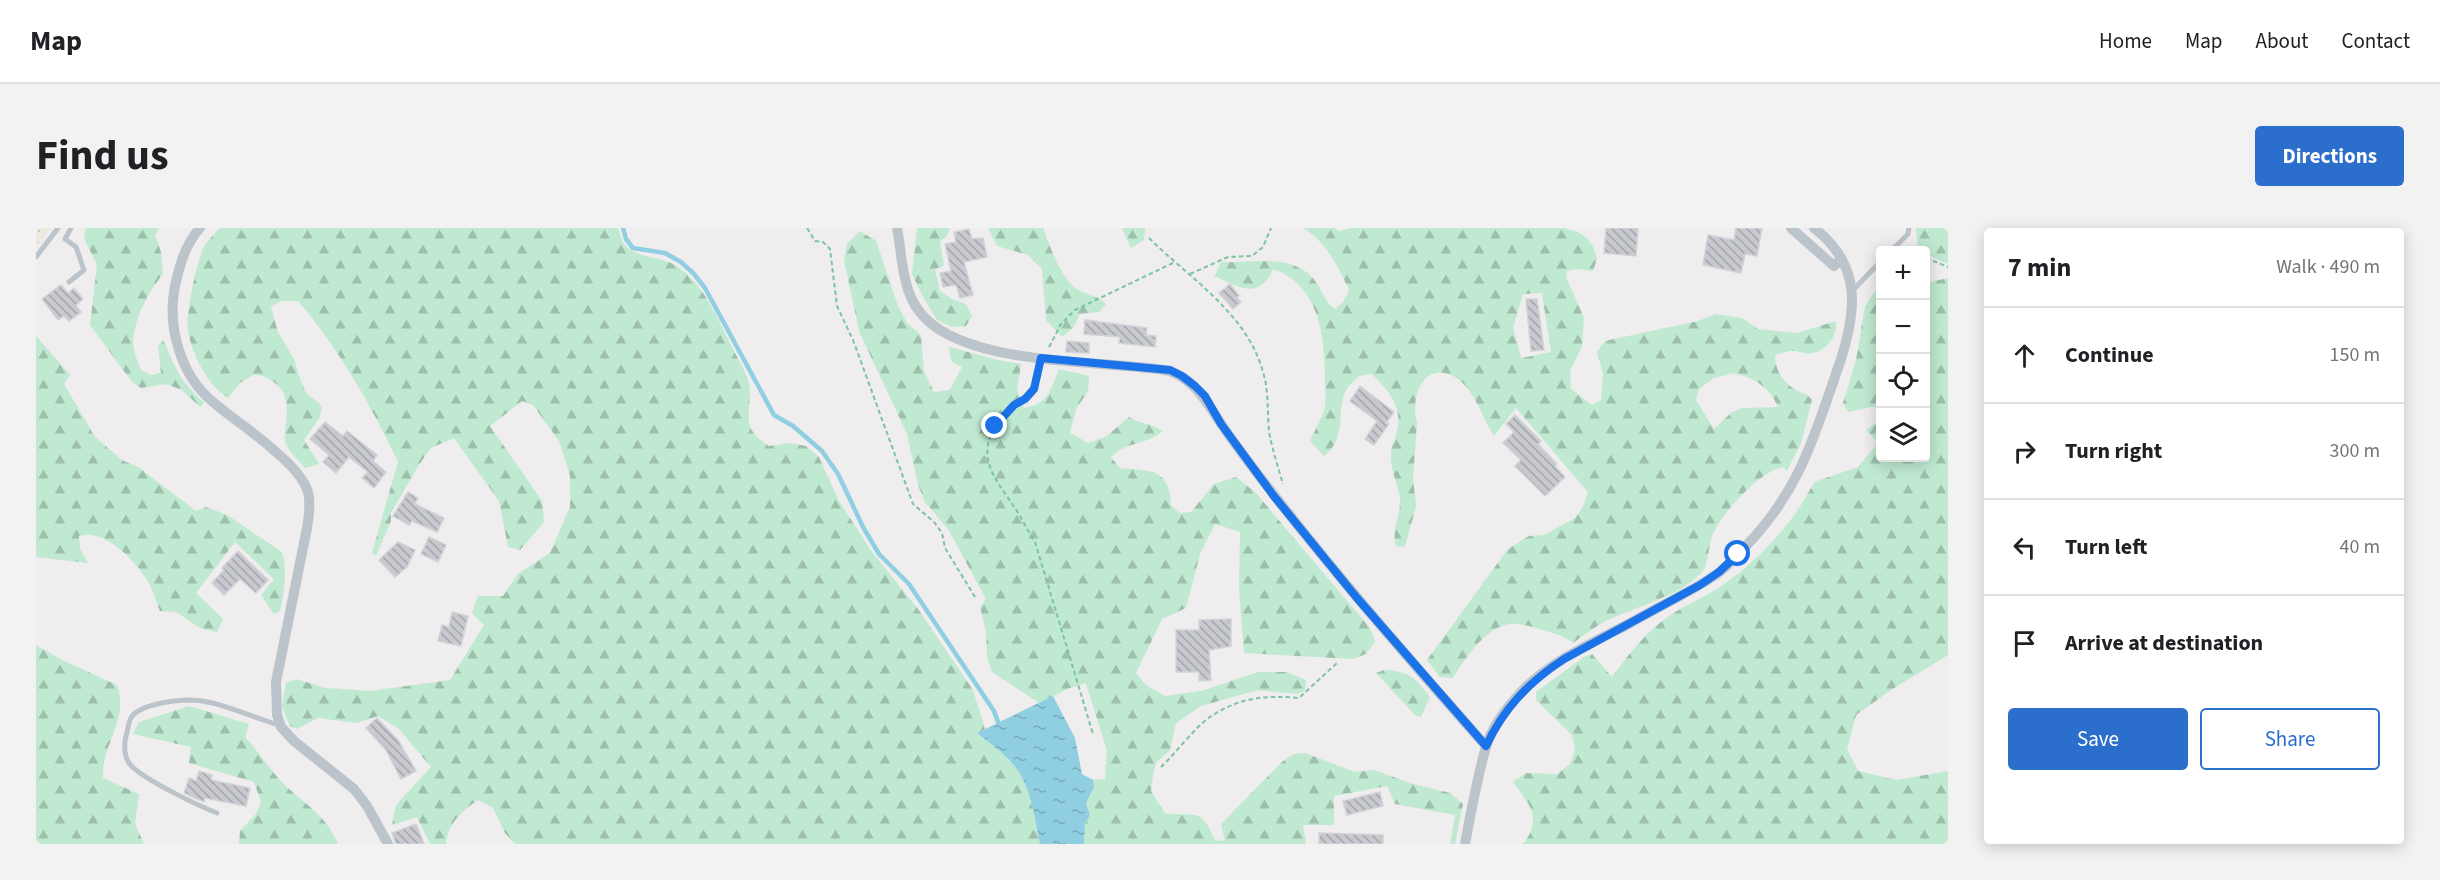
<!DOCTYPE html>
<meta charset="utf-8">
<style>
:root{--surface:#fff;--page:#f2f2f2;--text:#202124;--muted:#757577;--line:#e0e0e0;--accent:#2b6ecb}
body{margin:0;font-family:"Source Sans 3",sans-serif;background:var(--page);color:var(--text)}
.controls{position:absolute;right:18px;top:18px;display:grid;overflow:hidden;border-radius:6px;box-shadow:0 3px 15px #0003}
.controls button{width:54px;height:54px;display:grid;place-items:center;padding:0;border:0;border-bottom:2px solid var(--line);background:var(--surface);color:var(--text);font:30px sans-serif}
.stop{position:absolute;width:18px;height:18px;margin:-14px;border:4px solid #1a73e8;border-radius:50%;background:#fff}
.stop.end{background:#1a73e8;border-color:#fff;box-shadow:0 2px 6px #0008}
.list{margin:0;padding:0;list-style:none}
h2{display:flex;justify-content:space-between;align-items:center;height:78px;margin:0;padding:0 24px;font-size:26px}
h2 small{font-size:20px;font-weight:400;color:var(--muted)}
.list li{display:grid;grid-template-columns:39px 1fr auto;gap:18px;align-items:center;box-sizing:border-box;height:96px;padding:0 24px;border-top:2px solid var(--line)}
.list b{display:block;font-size:22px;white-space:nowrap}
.list em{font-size:20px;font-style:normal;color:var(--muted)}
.actions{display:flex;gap:12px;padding:18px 24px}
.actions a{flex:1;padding:14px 0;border:2px solid var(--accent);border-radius:6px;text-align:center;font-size:21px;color:var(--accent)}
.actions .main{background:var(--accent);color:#fff}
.icon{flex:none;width:33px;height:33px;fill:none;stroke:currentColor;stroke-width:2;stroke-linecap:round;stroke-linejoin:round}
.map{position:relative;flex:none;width:1912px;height:616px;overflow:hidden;border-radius:6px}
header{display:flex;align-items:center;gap:36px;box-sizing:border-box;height:84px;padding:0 30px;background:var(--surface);border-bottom:2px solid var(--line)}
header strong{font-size:28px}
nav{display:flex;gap:33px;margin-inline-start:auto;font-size:21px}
.intro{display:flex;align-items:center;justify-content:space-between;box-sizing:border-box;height:144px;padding:0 36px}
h1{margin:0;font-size:42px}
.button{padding:15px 27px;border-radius:6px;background:var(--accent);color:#fff;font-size:21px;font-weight:700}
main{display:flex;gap:36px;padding:0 36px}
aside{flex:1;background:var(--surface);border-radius:6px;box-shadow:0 3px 15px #0003}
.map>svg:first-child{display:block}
.forest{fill:url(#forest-firs);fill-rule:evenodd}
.sand{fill:url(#sand-dots)}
.water{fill:url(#water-ripples)}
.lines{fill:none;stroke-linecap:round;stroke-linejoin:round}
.stream{stroke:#90cfe2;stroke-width:4.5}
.building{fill:url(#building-back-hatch);stroke:#d1d3d8;stroke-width:1.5}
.path{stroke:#7bc3a1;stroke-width:2;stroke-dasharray:4.5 3;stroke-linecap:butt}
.lane{stroke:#bcc4cb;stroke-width:5}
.street{stroke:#bcc4cb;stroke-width:10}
.route{stroke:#1a73e8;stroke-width:8}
</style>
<header>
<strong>Map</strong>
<nav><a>Home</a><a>Map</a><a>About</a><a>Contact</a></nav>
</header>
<div class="intro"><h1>Find us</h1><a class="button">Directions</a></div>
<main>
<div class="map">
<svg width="1912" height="616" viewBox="0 0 1912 616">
<defs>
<pattern id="forest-firs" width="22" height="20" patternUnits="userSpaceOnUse" patternTransform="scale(1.5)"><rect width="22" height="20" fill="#bfe9d0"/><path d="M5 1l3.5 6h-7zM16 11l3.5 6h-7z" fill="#9dbfac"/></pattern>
<pattern id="sand-dots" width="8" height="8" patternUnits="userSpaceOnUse" patternTransform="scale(1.5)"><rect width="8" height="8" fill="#efeadf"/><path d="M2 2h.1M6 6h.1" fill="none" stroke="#cecac1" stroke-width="1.8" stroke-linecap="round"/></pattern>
<pattern id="water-ripples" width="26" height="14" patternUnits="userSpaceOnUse" patternTransform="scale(1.5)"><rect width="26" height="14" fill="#90cfe2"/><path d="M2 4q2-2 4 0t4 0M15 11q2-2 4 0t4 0" fill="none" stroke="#77aaba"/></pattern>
<pattern id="building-back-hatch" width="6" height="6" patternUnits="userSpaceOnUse" patternTransform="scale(1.5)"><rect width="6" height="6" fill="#c7c9cf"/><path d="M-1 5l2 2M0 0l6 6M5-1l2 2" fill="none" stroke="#a3a6ab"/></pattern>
</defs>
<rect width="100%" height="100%" fill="#efeded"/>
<g class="forest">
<path d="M 50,0 L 123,0 L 119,7 L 125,24 L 127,46 C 112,65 99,88 97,114 C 97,123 102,134 105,142 L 115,147 L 125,145 L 122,118 L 128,112 C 139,142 145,153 168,175 L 164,179 L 146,162 L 130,156 L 105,160 L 96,154 L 54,97 L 61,37 L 48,10 Z"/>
<path d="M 184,0 L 581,0 C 585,5 585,12 588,16 C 599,30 623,28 639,37 C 667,54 682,91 696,119 C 702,132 713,147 714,162 C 714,190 705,200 733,218 L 754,215 L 770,218 L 783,229 L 803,273 L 836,324 L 882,381 L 937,462 L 949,501 L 941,506 C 955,516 970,526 980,540 C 995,561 999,591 1004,616 L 479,616 L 469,605 L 457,580 L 442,572 C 426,583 412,595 410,616 L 394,616 L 381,589 L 356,597 L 360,577 L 395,539 L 363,501 L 342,488 L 321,495 L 282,490 L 261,501 L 254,498 L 246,479 L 250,455 L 260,451 L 290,460 L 334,463 L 414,452 L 448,397 L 436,385 L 442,368 L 467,368 L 482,346 L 514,325 L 534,279 L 534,248 L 523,213 L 497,177 L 486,173 L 454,198 L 506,273 L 508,294 L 484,322 L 472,319 L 463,273 L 418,210 L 395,220 L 382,238 L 355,285 L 355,293 L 340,328 L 336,325 L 362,234 C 335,177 303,121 262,73 L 245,73 L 235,79 L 242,104 L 258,131 L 264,151 L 270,165 L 286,178 L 284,189 L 268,212 L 283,236 L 269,240 C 264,234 255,226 251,218 C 247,211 249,203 250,195 C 254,167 246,153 219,146 L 204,155 L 192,170 C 171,157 156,126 152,103 C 149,89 161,30 169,17 C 173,11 179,5 184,0 Z"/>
<polygon points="881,0 914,0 910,9 904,13 908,38 899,41 904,63 916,71 930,76 936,88 930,98 916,99 901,92 886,67 876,46"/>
<path d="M 952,0 L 1007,0 C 1014,18 1023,45 1037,58 C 1047,67 1061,66 1070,76 L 1063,84 L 1044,86 L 1037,100 L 1026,109 L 1010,92 L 1006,41 L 992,27 L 961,18 Z"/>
<polygon points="1086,0 1109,0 1108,12 1095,20"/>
<path d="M 1267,0 L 1298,0 L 1303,3 L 1316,0 L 1528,0 C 1548,5 1556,10 1561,31 L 1557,43 L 1541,41 L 1531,43 L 1530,49 L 1548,90 L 1546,118 L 1534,143 L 1535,161 L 1556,177 L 1565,172 L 1567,146 L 1561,124 L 1569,113 L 1662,93 L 1680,86 L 1706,90 L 1722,101 L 1761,105 L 1800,93 C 1801,108 1792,122 1777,125 C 1769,127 1760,122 1753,123 C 1748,124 1743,126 1739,127 C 1739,143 1747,154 1760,162 C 1767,166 1772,166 1776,172 L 1765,215 L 1751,243 L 1747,239 C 1723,243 1685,286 1676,308 C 1672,319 1673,335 1666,344 C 1644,369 1597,379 1568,394 C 1557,400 1547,408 1537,415 C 1528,408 1518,405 1507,402 C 1496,399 1485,395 1474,396 C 1450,398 1428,432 1417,450 L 1404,449 L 1391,432 L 1472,321 L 1493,308 L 1508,307 L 1539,290 L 1547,279 L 1552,264 L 1480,180 L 1458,208 C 1446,190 1439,161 1419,149 C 1387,131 1374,170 1381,195 L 1377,250 L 1380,278 L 1369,319 L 1360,318 C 1355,301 1365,288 1364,271 C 1363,256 1353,242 1355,225 C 1355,218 1360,210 1361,203 C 1367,178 1352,162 1336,146 L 1323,148 C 1319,152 1313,157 1310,162 C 1299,186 1312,209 1288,228 L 1274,213 C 1279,202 1286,190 1289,179 C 1290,170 1289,159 1289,151 C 1289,108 1283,56 1237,41 C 1224,72 1203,60 1179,48 L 1185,34 C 1214,36 1251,25 1275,48 C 1285,58 1288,74 1299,81 L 1307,74 L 1313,62 C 1303,40 1289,12 1267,0 ZM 1506,65 L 1515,124 L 1485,130 L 1477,100 L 1487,66 ZM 1697,145 C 1717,149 1734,159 1742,179 L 1705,180 L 1695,185 L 1678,201 L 1660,172 L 1663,161 L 1678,150 Z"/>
<polygon points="1880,0 1912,0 1912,36 1890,26 1890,22 1882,22"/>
<path d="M 824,3 L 840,13 L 862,78 L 871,95 L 885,107 L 888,143 L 898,164 L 914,162 L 926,139 L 915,133 L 913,119 L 962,132 L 985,136 L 981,162 L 988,180 C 1013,176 1015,161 1023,141 L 1053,148 L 1052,163 L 1040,181 L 1034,205 L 1052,215 L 1071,208 L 1093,189 C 1104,196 1116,195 1127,203 C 1109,218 1093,212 1075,229 L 1084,240 C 1116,243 1133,240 1135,277 L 1143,285 L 1155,284 L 1178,256 L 1200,249 L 1219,264 L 1334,400 L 1339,414 L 1330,426 L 1317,431 L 1208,425 L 1203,361 L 1204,304 L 1179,296 L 1164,326 L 1150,380 L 1126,391 L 1100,445 L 1110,457 L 1129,468 L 1165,463 L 1222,444 L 1251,444 L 1270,452 L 1269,463 L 1261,466 L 1222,462 L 1165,478 L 1140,495 L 1134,522 L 1120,535 L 1117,547 L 1115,563 L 1129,585 C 1160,590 1165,577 1179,613 L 1189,612 L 1185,596 L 1247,533 L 1258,526 L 1269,525 L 1319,544 L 1338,542 L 1374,555 L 1414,565 L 1427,576 L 1419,616 L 1414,616 L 1419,587 L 1359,576 L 1351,558 L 1298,568 L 1298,597 L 1267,597 L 1270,616 L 1048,616 L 1049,596 L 1054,587 L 1050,575 L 1058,559 L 1057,552 L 1069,551 L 1071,523 L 1050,455 L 1034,460 L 1003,475 L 956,444 L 951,428 L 950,404 L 944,379 L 950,371 L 912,301 L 889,274 L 882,257 L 871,206 L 823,103 L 808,32 L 811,16 Z"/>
<path d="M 1912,50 L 1912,427 L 1855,462 L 1820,487 L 1811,521 L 1822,543 L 1861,552 L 1912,543 L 1912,616 L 1487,616 C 1507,590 1494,577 1477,554 L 1490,545 L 1521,546 L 1534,536 L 1539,522 L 1536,507 L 1500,472 L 1500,464 L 1548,429 L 1556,426 L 1576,449 C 1591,429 1606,409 1625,394 C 1643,379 1666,371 1684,359 C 1722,333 1758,295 1778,254 L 1822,239 L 1842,215 L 1830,202 L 1844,192 L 1844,230 L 1890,230 L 1890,55 Z"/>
<polygon points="1844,56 1844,177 1812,184 1807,175 1820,132 1829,78"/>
<path d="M 0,108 L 34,147 L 28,156 L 59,209 L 86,232 L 102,239 L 160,283 L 170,279 L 191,287 L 246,324 C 252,343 248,364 244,383 L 238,386 L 225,367 L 238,351 L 199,314 L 160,365 L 187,391 L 181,404 L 164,400 L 140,384 L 124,383 C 120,373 117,361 111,352 C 98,331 68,300 43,308 L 44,320 L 52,335 L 0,329 Z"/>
<path d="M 0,417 L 26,432 L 81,457 C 94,491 65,516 67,550 L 103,566 L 99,596 L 108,616 L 0,616 Z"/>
<path d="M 1348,442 C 1373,443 1379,450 1394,469 L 1385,489 L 1380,488 L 1340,445 Z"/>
<path d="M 153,478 L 213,496 L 209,509 C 221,522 231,537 242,550 C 265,575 288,583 302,616 L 203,616 L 204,603 L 220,586 L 225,574 L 218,554 L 153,535 L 155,519 L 97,506 L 103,494 Z"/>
</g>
<polygon class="sand" points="0,0 16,0 0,18"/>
<path class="water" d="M 1017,468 L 1039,510 L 1046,546 L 1057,552 L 1058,559 L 1050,575 L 1054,587 L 1049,596 L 1048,616 L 1004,616 C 999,591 995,560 980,540 C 970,526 954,516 941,505 Z"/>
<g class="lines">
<polyline class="stream" points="587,0 590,11 597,20 629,25 645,34 658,46 669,60 738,187 757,198 786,223 802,246 827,299 843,326 873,356 958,483 962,494"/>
</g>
<g class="building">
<polygon points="1570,0 1602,0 1600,28 1568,25"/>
<polygon points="1700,0 1726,0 1721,28 1709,26 1705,45 1667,37 1672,7 1698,12"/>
<polygon points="933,1 936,11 947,10 951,29 928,34 937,67 924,70 920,57 907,59 904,45 915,43 909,16 920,14 918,4"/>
<polygon points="1194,56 1203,68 1201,70 1205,74 1197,81 1183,65"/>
<polygon points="25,57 32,65 38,60 47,71 40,77 45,84 33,93 28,88 22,92 6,71"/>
<polygon points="1490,71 1501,71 1508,122 1495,123"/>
<polygon points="1049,92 1111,100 1110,107 1120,108 1119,119 1083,115 1084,109 1048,106"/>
<polygon points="1031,113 1053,115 1053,125 1030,124"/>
<polygon points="1324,158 1358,184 1350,195 1353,196 1338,217 1329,211 1341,193 1314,173"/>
<polygon points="1479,187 1505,213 1502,216 1521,236 1519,238 1529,249 1509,268 1479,238 1485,232 1467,215 1478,204 1470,196"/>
<polygon points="289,194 307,208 311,203 341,227 337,233 350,244 338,260 326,250 332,244 313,229 300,245 287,234 293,227 274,211"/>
<polygon points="372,264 382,270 379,276 408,290 401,304 376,293 373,297 357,288"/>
<polygon points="393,309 410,317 402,334 385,326"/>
<polygon points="362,314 379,322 371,339 359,349 343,332"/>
<polygon points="202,323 232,352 220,365 204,351 188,367 176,355 188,342 186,340"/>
<polygon points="416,384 432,388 425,418 402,413 406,397 413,399"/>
<polygon points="1195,391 1195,418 1173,422 1175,452 1163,453 1163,444 1140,444 1140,402 1163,402 1163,392"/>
<polygon points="341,490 362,512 380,543 365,551 350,522 330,500"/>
<polygon points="163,543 176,547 175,552 214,560 210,578 169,570 168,574 148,565 153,550 160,553"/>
<polygon points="1344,564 1347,578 1311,587 1307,573"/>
<polygon points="380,596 388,616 360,616 356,605"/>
<polygon points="1283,605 1347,607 1347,616 1283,616"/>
</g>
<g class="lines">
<g class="path">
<polyline points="771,0 779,13 787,14 794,21 801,78 817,112 877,276 898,294 906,305 909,320 939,369"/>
<path d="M 1113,10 C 1153,50 1211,85 1227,144 C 1233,163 1231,183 1233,203 C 1236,221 1242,239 1247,256"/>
<polyline points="1890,30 1912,39"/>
<polyline points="1154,46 1192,29 1216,28 1227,19 1235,0"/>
<polyline points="1013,119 1025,96 1039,82 1137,35"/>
<path d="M 1002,143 C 1001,148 1000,156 998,161 C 993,172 978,176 970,185 C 933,226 958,248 983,286 C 988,295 993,305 999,314 L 1057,506"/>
<path d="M 1125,539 C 1139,526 1160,498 1174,489 C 1204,469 1229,467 1263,470 L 1302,434"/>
</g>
<g class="lane">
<polyline points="1856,22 1872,6 1873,0"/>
<polyline points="0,29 22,0"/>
<polyline points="33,54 48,42 40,19 29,11 35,0"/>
<polyline points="1817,62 1844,34"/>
<path d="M 181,585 C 163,578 102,549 93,535 C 88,527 88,517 90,508 C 92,503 92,495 95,490 C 103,476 139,472 155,472 C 185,473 214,489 243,497"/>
</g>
<g class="street">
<path d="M 164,0 C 149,17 144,36 139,58 C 131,98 144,147 177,174 C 198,192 221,206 241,225 C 253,235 267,249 272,264 C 275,276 273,289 271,300 L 240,454 L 241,487 L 245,499 L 258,513 L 318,561 L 331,578 L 352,616"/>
<path d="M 861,0 C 866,26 866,62 883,83 C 925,140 1068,131 1134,143 C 1161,154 1170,174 1186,197 C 1202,221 1220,244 1238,267 C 1305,353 1377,436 1450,518"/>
<polyline points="1755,0 1798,38 1806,31"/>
<path d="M 1429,616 C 1435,584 1441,550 1450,519 C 1456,498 1472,478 1487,462 C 1517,431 1561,413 1598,393 C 1625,377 1655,364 1681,346 C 1692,338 1701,327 1710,318 C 1765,261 1779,206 1804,134 C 1821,82 1826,37 1778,0"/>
</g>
</g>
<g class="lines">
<path class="route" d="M 959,198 L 978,177 L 989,171 L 998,161 L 1005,130 L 1134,142 L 1146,148 L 1159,158 L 1169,168 L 1185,196 L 1237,267 L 1321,370 L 1450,518 C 1468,480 1493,454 1528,431 L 1664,357 L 1683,344 L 1702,326"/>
</g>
</svg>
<div class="controls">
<button>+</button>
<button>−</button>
<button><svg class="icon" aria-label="locate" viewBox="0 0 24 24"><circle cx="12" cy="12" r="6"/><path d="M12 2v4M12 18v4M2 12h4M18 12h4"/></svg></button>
<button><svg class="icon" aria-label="layers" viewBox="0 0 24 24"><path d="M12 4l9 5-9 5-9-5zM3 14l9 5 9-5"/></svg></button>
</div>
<div class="stop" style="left:1702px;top:326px"></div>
<div class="stop end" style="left:959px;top:198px"></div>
</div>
<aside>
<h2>7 min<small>Walk · 490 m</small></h2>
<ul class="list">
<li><svg class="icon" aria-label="ahead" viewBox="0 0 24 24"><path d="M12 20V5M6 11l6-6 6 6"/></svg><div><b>Continue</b></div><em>150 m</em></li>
<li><svg class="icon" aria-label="right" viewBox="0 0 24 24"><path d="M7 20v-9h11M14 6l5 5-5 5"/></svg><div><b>Turn right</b></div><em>300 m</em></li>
<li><svg class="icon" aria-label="left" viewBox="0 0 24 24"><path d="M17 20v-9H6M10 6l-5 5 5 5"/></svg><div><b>Turn left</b></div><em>40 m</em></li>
<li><svg class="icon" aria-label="arrive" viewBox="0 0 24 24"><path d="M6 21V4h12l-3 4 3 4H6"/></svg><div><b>Arrive at destination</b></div></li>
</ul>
<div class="actions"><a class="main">Save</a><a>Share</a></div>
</aside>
</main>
